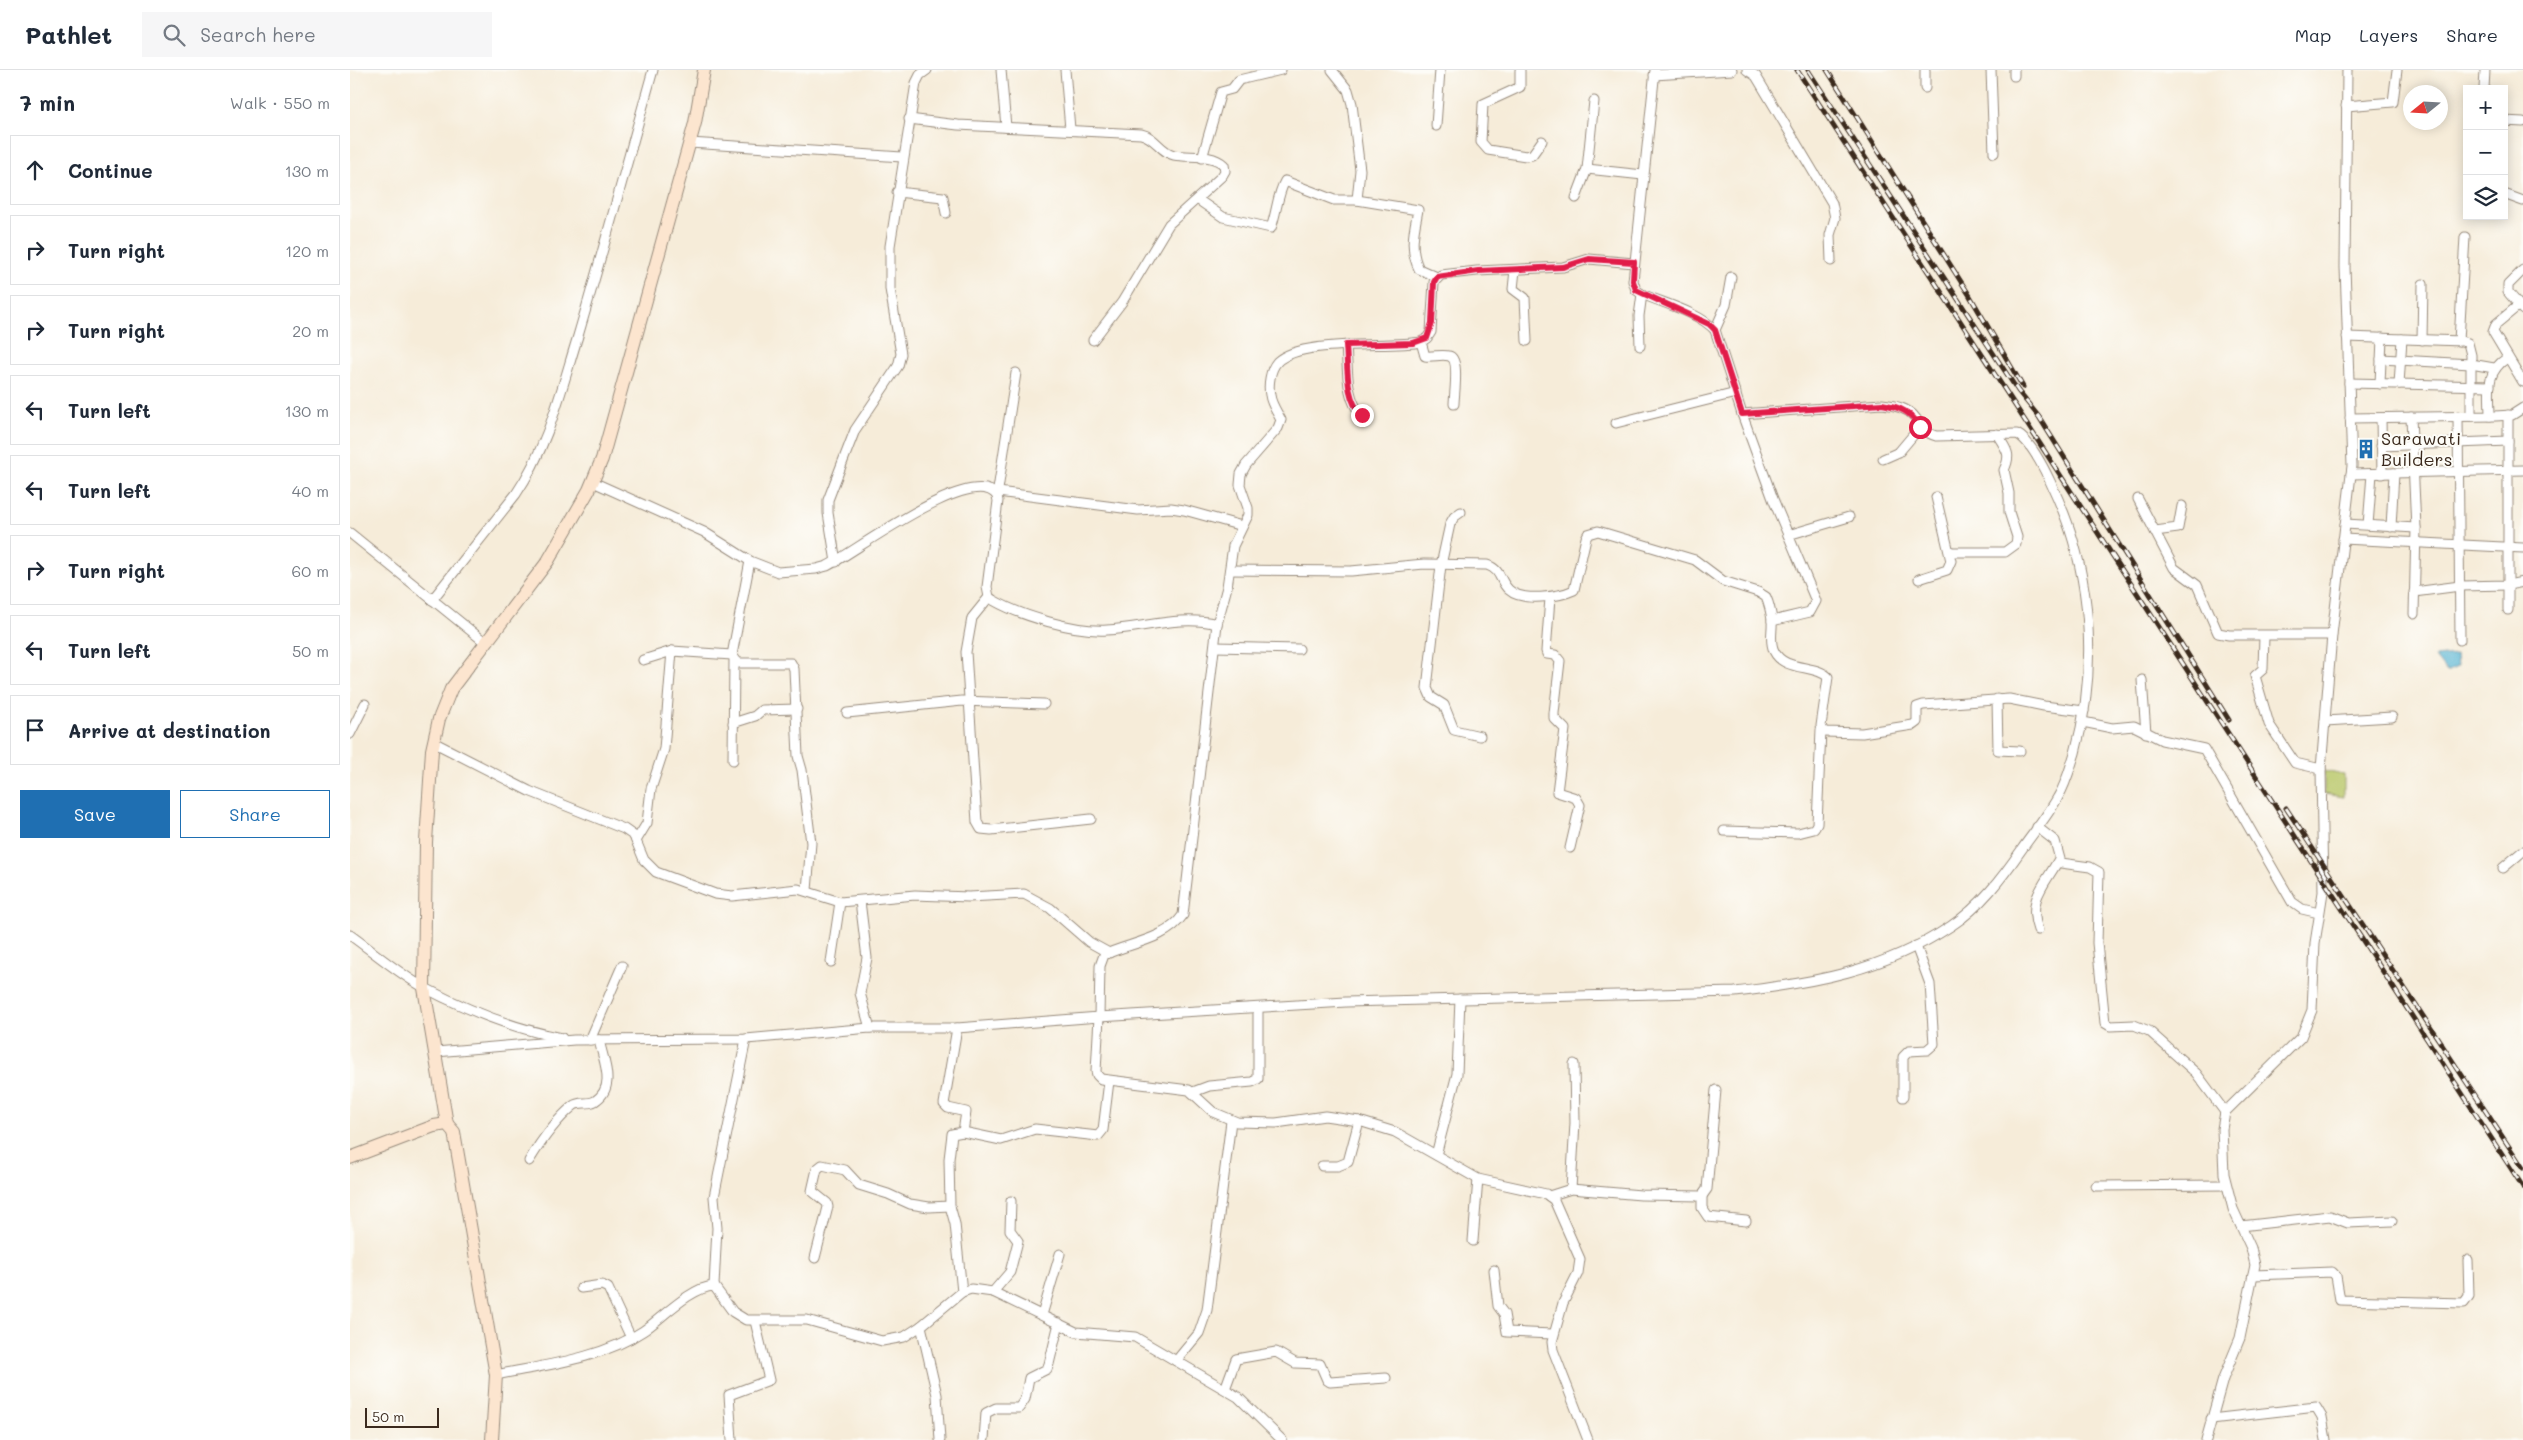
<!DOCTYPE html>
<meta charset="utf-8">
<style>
:root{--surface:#fff;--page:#f6f6f7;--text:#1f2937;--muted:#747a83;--line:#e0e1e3;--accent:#1f6fb2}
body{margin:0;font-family:Mali,sans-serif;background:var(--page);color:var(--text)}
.controls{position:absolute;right:15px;top:15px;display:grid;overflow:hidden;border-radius:0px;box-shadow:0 2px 12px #0003}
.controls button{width:45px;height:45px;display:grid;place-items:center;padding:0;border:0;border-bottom:1px solid var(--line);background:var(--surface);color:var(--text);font:25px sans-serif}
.compass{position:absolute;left:2053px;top:15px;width:45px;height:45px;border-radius:50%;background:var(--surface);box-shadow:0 2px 12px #0003;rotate:252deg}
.scale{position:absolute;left:15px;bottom:12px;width:74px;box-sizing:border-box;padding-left:5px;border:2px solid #3b2a1e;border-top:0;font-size:14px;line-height:18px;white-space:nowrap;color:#3b2a1e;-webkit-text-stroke:4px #fdfcf7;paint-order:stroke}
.stop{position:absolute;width:15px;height:15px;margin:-11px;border:4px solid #e11d48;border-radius:50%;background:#fff}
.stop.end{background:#e11d48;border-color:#fff;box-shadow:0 1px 5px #0008}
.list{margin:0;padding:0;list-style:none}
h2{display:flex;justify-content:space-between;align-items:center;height:65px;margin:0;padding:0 20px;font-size:21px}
h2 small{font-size:16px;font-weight:400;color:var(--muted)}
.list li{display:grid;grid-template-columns:32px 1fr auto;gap:15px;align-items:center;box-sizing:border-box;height:70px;margin:0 10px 10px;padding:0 10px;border:1px solid var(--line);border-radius:0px}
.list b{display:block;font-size:19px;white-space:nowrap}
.list em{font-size:16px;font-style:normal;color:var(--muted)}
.actions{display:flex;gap:10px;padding:15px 20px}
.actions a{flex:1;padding:11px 0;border:1px solid var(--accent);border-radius:0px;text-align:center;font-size:18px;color:var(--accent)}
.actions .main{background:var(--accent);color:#fff}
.icon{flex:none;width:28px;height:28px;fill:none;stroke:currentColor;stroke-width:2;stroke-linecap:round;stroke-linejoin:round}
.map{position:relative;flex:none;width:2173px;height:1370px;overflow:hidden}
header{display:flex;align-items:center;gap:30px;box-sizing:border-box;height:70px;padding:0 25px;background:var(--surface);border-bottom:1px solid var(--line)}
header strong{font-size:24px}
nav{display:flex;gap:28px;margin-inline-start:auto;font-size:18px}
.search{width:350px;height:45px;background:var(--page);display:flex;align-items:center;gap:12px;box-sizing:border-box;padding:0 18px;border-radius:0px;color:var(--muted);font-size:19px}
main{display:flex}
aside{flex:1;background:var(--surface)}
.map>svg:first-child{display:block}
.green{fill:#bac86a;stroke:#7a7944}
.water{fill:#54b3d2;stroke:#486e78}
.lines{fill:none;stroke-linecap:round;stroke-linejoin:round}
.street-casing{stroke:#988b7c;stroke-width:11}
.secondary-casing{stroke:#988b7c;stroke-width:14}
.street{stroke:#fff;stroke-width:9}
.secondary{stroke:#fce5cf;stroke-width:12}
.rail-casing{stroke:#3b2a1e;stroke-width:5}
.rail{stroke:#fdfcf7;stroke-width:3;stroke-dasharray:9;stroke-linecap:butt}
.route{stroke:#e11d48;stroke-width:6}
.labels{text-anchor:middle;stroke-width:4;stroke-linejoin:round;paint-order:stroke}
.poi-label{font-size:18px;fill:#3b2a1e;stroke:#fdfcf7;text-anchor:start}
</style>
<header>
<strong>Pathlet</strong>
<div class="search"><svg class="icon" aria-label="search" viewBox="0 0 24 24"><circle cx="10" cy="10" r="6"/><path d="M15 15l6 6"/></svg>Search here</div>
<nav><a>Map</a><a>Layers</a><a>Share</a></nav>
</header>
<main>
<aside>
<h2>7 min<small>Walk · 550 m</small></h2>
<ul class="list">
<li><svg class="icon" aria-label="ahead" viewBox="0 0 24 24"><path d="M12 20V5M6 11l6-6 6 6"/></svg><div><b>Continue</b></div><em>130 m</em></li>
<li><svg class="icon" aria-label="right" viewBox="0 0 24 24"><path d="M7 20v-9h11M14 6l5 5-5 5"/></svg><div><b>Turn right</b></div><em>120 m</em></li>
<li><svg class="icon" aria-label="right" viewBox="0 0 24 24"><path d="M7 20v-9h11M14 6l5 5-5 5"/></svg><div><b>Turn right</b></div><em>20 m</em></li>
<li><svg class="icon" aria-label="left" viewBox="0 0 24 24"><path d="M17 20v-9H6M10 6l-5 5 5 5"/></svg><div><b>Turn left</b></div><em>130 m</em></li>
<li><svg class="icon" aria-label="left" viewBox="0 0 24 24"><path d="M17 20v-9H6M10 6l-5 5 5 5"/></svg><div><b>Turn left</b></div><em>40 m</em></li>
<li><svg class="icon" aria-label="right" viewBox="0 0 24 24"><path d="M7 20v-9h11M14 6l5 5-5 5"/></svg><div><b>Turn right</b></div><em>60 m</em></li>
<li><svg class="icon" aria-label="left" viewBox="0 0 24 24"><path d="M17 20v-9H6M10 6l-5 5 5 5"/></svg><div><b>Turn left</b></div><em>50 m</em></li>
<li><svg class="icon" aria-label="arrive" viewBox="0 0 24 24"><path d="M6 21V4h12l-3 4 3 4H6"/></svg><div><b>Arrive at destination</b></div></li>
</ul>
<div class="actions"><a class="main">Save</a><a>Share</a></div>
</aside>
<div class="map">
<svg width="2173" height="1370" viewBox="0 0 2173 1370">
<rect width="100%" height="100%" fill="#fdfcf7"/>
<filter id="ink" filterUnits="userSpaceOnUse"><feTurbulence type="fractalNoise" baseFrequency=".02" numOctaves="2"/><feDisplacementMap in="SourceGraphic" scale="10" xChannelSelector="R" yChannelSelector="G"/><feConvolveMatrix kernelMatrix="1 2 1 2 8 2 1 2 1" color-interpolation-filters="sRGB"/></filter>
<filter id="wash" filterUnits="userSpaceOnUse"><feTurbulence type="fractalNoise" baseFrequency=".0096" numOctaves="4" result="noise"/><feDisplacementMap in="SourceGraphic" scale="20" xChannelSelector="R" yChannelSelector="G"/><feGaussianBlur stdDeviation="1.12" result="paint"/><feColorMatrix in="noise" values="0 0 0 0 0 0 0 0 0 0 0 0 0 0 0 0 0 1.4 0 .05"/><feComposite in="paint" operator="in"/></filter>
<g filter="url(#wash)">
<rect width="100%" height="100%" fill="#f6ecd9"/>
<polygon class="green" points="1974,701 1994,705 1994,727 1974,724"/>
<polygon class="water" points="2106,585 2107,597 2097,602 2085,587"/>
</g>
<g filter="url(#ink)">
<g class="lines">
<defs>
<g id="street">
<polyline points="651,0 656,57"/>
<polyline points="715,0 720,59"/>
<polyline points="982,0 998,20 1002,34 1010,100 1007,130"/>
<polyline points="1170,0 1170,17 1133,34 1131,72 1138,80 1176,86 1182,85 1192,71"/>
<polyline points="1397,0 1406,6 1482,133 1485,148 1480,165 1481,191"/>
<polyline points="1575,0 1575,18"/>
<polyline points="1641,0 1644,83"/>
<polyline points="1664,0 1664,6"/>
<polyline points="1304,5 1382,0"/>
<polyline points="2134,19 2135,0"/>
<polyline points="1996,36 2043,32 2047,0"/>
<path d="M 559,49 L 608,55 L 791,64 C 806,67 810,82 824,85 C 840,88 861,83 874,95 L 875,101 L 872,106 L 819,154 L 772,232 L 743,270"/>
<polyline points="2154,51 2173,52"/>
<polyline points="1086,56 1090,0"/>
<polyline points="340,73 552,87"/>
<polyline points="852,88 871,22 882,19 889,10 931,0"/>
<polyline points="1237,99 1293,105"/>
<polyline points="547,122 593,127 596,143"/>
<polyline points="2154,124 2173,131"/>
<polyline points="1226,128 1237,99 1244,31"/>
<path d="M 847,129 L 873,147 L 921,158 C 927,142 927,125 935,111 L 984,130 L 1007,130 L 1068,140 C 1064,161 1059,179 1069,199 L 1087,207"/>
<polyline points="1165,200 1163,219 1175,228 1177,271"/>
<polyline points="2173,200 2158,215 2158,222 2173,240"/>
<polyline points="2169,235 2146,254 2143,262 2173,312"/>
<polyline points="1365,260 1376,235 1381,207"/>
<polyline points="1997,267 2112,271 2118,273 2121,285 2121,346"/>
<polyline points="2072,270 2073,214"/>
<polyline points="2109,271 2115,167"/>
<path d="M 1071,272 L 1075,286 C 1083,287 1092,284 1099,286 C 1110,288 1104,325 1104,334"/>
<path d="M 996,275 C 998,297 995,329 1012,345"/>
<polyline points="1290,276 1289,246 1292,224"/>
<polyline points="2031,289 2121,294 2144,298"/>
<polyline points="1999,313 2140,316"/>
<polyline points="2030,314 2032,268"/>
<polyline points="2049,314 2052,269"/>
<polyline points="1392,344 1423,429 1466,531 1460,542 1422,551"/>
<polyline points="2158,345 2158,540"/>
<polyline points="2108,346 2110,570"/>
<path d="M 2140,346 C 2140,322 2134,303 2157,288"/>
<polyline points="2061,347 2066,458 2064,544"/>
<polyline points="2000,348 2145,346 2162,345 2173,338"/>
<polyline points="2031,348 2032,404"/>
<polyline points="1266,353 1386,323"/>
<polyline points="2031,376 2158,371"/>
<polyline points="1533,389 1549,382 1570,357"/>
<polyline points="2001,404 2173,400"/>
<path d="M 243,412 L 354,462 L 400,491 L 428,502 L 466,499 L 477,496 C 504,483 623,392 647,426 L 648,431 L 637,517 L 639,527 L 643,530 C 671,546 725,562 757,560 C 794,558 831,545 867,554 L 833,845 C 816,870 779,873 754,885 L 750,896 L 749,947 L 996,932 L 1385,922 C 1463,913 1533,901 1601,856 C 1630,837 1652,808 1672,779 C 1684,762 1698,745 1708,727 C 1716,714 1720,698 1725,683 C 1744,614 1743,538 1723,470 C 1716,446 1688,374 1667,364 L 1586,366 C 1572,362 1572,355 1563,345 C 1556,338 1542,335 1532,334 L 1392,344 L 1365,260 C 1348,242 1315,234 1292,224 L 1286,220 L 1283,211 L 1305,0"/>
<polyline points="648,422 788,440 821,438 834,440 892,456"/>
<polyline points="647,426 666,303"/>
<polyline points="1788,429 1824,498 1847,515 1868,563 1879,565 1982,565"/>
<polyline points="1111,442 1104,447 1100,454 1091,495 1077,618 1081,627 1094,635 1104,660 1130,666"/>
<polyline points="1995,454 2066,458"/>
<polyline points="2018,455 2022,404"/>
<polyline points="2041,457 2044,403"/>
<polyline points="1805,461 1828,458 1832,436"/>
<polyline points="0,463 136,573"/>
<polyline points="1438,465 1499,447"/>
<polyline points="1993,469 2173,478"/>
<path d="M 1600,482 L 1655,482 L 1666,474 L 1667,467 L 1659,442 L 1659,423 L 1654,400 C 1662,383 1656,380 1647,364"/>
<polyline points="400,491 382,585 388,593 441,593 444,599 448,686 452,700 461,773 457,820"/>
<polyline points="486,492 478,443 478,430 505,360 548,296 551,284 540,219 540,176 566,13 570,5 577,0"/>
<path d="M 880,500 L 1001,501 L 1074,494 L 1137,495 C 1152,500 1149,511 1159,520 C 1172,532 1209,527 1224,520 L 1236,468 L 1238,464 L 1248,461 L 1345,490 L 1373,511 L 1408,522 L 1416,527 C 1419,534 1421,543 1422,550 C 1423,560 1419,571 1424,581 C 1434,602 1465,594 1478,607 L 1471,656 L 1474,662 L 1512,663 L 1563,655 L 1567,652 L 1567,637 L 1573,635 L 1659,629 L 1694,636 L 1734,641"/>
<polyline points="1569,509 1597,500 1601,491 1586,427"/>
<polyline points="2064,522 2110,516 2158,515 2173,512"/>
<polyline points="639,527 622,548 616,582 627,752 631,759 641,760 741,749"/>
<polyline points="1200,528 1196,581 1197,584 1205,585 1210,591 1204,643 1204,648 1215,659 1207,722 1226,728 1230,735 1220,778"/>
<path d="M 82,530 L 166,424 C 198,377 211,320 228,266 C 254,178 278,89 303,0"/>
<path d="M 867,554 L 877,517 L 883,476 L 898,445 L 898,438 L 890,415 L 891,404 L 896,395 L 928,358 L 931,350 C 927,342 921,334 920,325 C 918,315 920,300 927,292 C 951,268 1039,278 1071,272 L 1077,268 L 1081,262 L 1084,212 L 1091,205 L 1127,201 L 1213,197 L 1239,189 L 1284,193"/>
<polyline points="1914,566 1913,599 1905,606 1919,654 1945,693 1971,699"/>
<polyline points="866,577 949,579"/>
<polyline points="293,590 322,581 382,585"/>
<polyline points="1792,610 1796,663"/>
<polyline points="1647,629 1648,680 1670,681"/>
<polyline points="497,643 612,631 694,634"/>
<polyline points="1975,651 2042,647"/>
<polyline points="1733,652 1762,658 1784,656 1812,670 1854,679 1942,832 1952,839 1969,843"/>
<polyline points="383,653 405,646 412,640 447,639"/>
<polyline points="0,664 15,634"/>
<polyline points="83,672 179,721 274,759 284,766 294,790 306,802 365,824 382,826 448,819 490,832 565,825 619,827 674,824 700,838 739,872 759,883"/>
<polyline points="383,690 384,590"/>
<polyline points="1687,757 1705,771 1711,793 1740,797 1749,802 1747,873 1755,953 1760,956 1784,955 1799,961 1846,1003 1875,1042"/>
<polyline points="1374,761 1448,763 1464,759 1467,754 1471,660"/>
<polyline points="286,771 297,753 301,719 314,679 322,581"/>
<polyline points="2153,798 2173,781"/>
<polyline points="510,831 517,888 510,923 520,958"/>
<path d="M 1688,860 C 1677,829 1694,816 1709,789"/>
<path d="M 0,865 C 24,882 49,904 75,918 C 117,940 166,959 212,968"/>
<polyline points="481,892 490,832"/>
<polyline points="607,958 594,1034 598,1038 616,1042 613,1062"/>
<polyline points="240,970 272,896"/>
<polyline points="86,982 224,970 396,969 520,958 607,958 749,947 746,1001 747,1005 751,1009 839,1020 863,1042 887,1052 926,1053 975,1046 1009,1051 1045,1062 1128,1109 1196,1124 1204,1130 1230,1189 1228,1203 1213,1233 1202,1272 1203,1280 1238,1370"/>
<polyline points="843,1022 859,1016 902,1012 908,1009 908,938"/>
<polyline points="1553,1027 1553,987 1559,981 1577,980 1584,974 1580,914 1566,876"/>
<polyline points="1086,1085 1107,1004 1110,929"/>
<path d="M 179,1091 C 191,1071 205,1051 223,1036 C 229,1031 238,1035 245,1031 C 267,1017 253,990 249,970"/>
<polyline points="972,1096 988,1096 998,1092 1009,1051"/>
<polyline points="1746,1116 1876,1115"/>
<polyline points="1221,1119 1291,1125 1352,1126 1357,1119 1366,1020"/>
<polyline points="1199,1126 1221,1119 1225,1053 1224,994"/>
<polyline points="1352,1126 1352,1138 1358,1147 1396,1151"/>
<polyline points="1891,1156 1980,1146 1998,1153 2042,1151"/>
<polyline points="1123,1171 1128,1109"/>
<polyline points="465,1188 478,1137 477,1133 462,1121 467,1099 472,1095 495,1100 509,1115 538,1124 560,1134 579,1137 600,1136"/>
<polyline points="1144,1200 1148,1236 1154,1244 1157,1262 1202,1264"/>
<polyline points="1903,1205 1982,1202 1986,1206 1990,1230 2114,1233 2119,1226 2118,1190"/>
<polyline points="364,1216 367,1158 364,1127 396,969"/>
<polyline points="231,1218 252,1215 258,1218 281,1268"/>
<polyline points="612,1222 605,1154 600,1136 599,1089 602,1064 613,1062 651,1070 685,1059 748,1066 753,1060 759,1011"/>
<polyline points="643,1222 660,1202 668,1171 660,1160 661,1131"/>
<polyline points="692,1245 710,1184"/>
<polyline points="571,1256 587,1325 590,1370"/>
<polyline points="826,1291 849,1263 857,1240 881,1051"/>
<path d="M 146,1305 C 195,1295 251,1289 293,1261 C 312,1248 341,1217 364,1216 L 383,1242 L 396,1250 L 457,1250 L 532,1271 L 554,1267 L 571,1256 L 612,1222 L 621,1219 L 643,1222 L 726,1262 L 785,1267 L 888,1327 L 932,1370"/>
<polyline points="875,1319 886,1289 926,1282 945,1293 970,1294 977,1310 980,1312 1036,1308"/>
<polyline points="1861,1349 1966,1337 1972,1347 1976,1370"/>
<polyline points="634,1369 636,1343 646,1338 669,1338 675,1329 679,1308 697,1299 699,1294 709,1253"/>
<polyline points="382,1370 379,1325 419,1310 405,1251"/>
<polyline points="1856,1370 1873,1309 1890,1268 1905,1195 1901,1178 1883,1139 1874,1104 1872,1059 1875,1042 1951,967 1962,940 1965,873 1973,822 1971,699 1982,565 2002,396 1995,197 1997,0"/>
</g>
<g id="secondary">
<polyline points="97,1054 74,918 76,772 82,680 89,649 101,619 198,491 239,420 252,389 345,53 354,0"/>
<polyline points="0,1088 84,1056 97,1054 104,1062 146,1305 142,1370"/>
</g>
</defs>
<use href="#street" class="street-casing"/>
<use href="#secondary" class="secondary-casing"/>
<use href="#street" class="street"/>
<use href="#secondary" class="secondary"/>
<defs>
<g id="rail">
<polyline points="1447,0 2173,1117"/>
<polyline points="1458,0 1668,321 1689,347 1879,650"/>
<polyline points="1477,0 1620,226 1673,317"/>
<polyline points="1936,738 2173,1098"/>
</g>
</defs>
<use href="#rail" class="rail-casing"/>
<use href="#rail" class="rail"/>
</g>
</g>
<g class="lines" filter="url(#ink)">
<path class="route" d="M 1012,345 C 995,329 998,297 996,275 L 1063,273 L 1077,268 L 1082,253 L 1084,212 L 1087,207 L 1128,201 L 1213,197 L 1239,189 L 1284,192 L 1283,211 L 1286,220 L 1359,254 L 1365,260 L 1392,344 L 1532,334 C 1550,337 1561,342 1570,357"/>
</g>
<defs>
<symbol id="building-bare" viewBox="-9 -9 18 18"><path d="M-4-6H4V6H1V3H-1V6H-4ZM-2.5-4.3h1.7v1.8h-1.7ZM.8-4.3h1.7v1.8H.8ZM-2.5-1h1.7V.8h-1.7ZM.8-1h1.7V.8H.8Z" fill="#1f6fb2" stroke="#fdfcf7" stroke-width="2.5" paint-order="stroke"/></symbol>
</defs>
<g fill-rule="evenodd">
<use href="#building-bare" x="2002" y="365" width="28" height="28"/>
</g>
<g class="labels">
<g class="poi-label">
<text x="2031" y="375">Sarawati<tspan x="2031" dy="21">Builders</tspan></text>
</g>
</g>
</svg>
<div class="controls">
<button>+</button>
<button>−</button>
<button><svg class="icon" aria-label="layers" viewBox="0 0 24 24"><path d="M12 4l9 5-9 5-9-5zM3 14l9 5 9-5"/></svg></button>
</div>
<svg class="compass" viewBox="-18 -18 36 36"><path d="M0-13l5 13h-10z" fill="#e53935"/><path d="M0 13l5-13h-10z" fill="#747a83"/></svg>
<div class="scale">50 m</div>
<div class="stop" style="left:1570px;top:357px"></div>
<div class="stop end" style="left:1012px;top:345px"></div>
</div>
</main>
